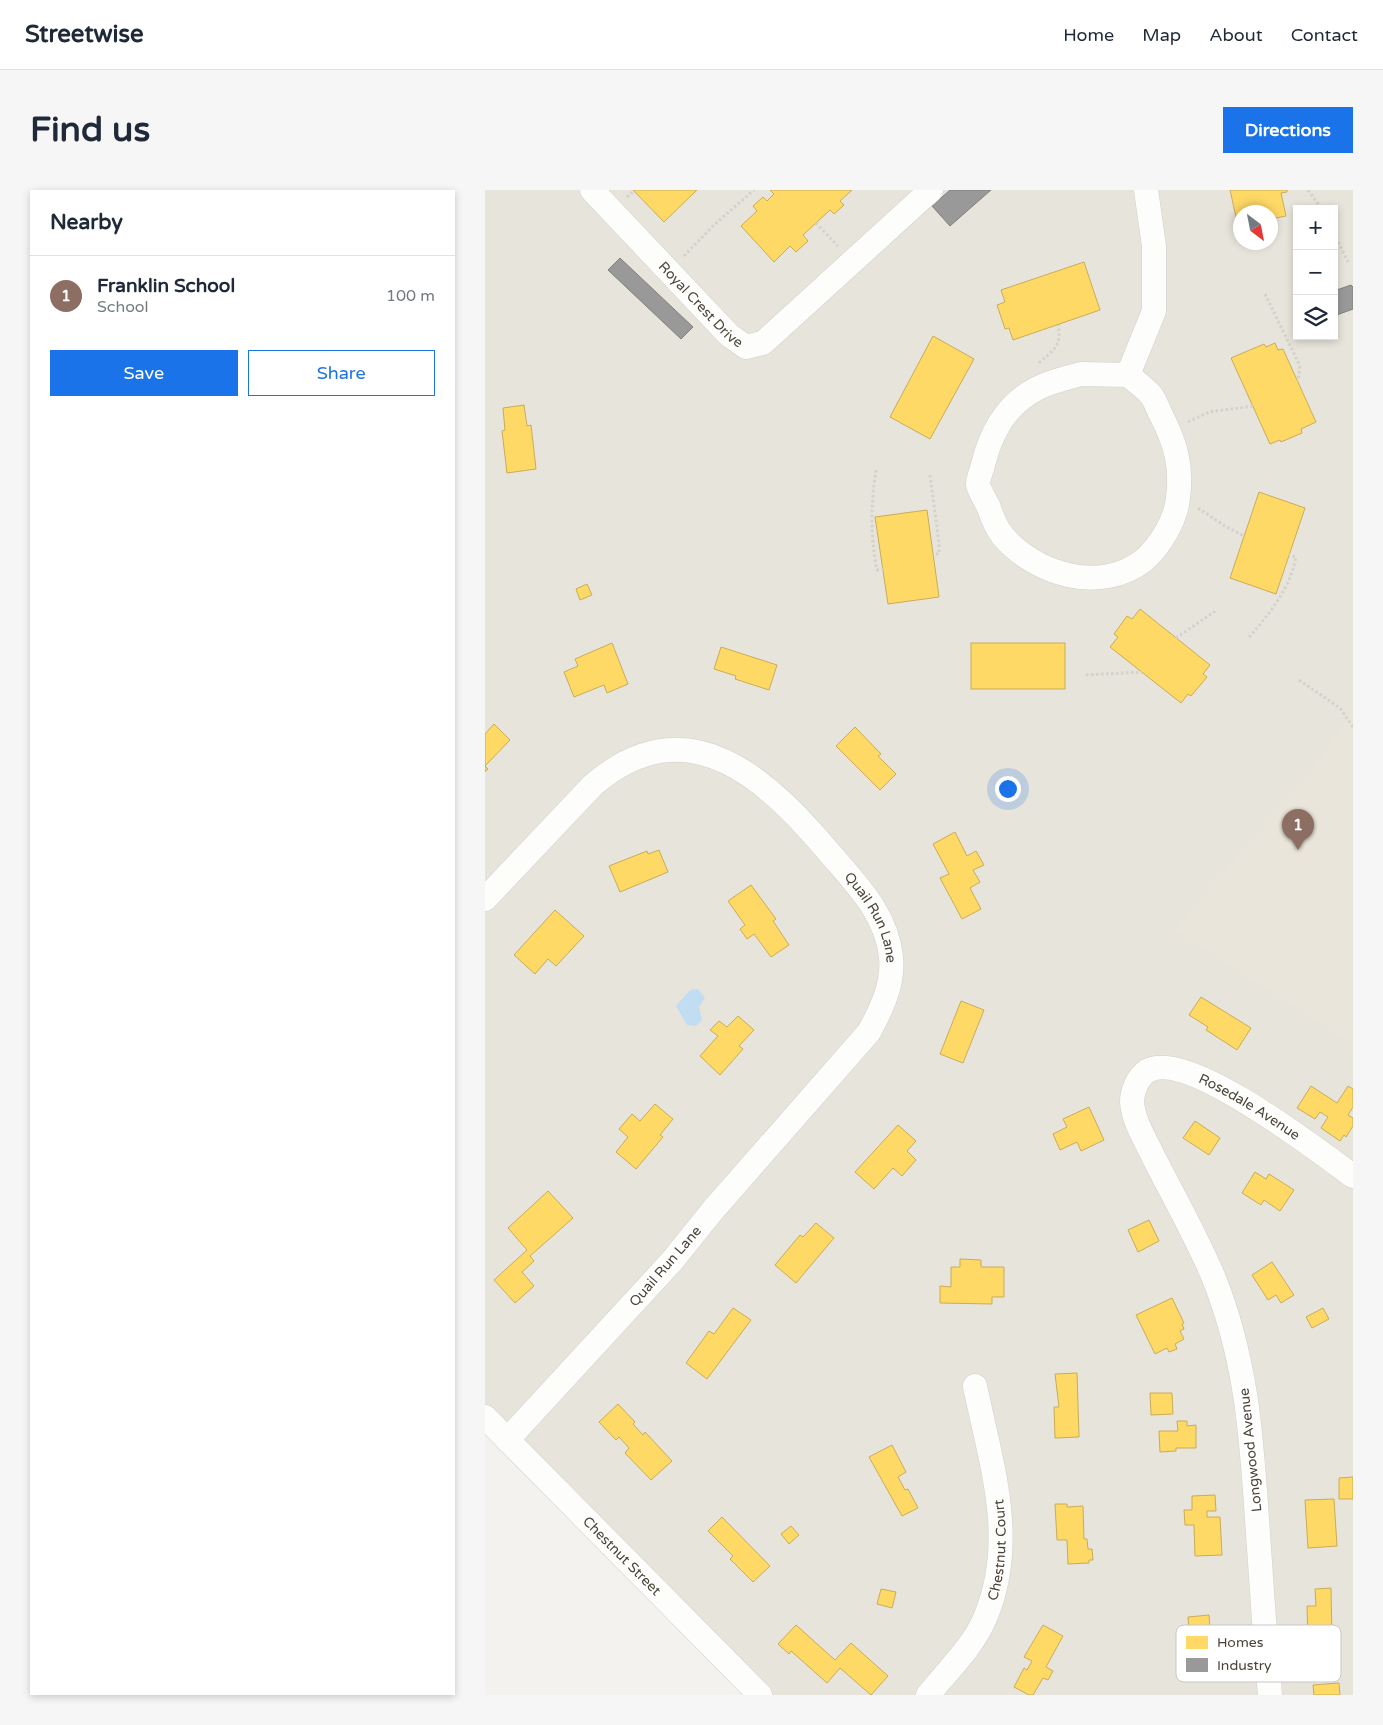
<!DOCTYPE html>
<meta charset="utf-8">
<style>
:root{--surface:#fff;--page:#f6f6f7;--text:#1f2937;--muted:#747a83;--line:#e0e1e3;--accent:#1a73e8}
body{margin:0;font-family:"Varela Round",sans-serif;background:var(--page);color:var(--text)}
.controls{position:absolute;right:15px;top:15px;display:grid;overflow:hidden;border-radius:0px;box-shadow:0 2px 8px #0003}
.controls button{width:45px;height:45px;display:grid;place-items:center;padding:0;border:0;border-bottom:1px solid var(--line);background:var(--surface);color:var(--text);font:25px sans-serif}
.compass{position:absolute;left:748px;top:15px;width:45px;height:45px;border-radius:50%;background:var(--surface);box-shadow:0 2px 8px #0003;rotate:148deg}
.you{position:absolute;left:522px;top:598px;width:18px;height:18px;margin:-12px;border:4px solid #fff;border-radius:50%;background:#1a73e8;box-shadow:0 0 0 8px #1a73e833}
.badge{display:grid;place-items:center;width:32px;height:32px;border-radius:50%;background:var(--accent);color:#fff;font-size:16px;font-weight:700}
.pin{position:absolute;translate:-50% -41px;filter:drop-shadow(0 1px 2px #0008)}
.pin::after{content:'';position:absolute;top:26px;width:18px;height:15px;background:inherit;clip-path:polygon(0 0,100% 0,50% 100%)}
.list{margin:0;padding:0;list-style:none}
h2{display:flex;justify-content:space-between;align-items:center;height:65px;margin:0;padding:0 20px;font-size:21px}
h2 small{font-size:16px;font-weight:400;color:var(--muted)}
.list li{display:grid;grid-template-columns:32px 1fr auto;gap:15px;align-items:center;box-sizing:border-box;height:80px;padding:0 20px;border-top:1px solid var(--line)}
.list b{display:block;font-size:19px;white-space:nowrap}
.list p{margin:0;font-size:16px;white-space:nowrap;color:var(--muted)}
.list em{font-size:16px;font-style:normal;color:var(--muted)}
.actions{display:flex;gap:10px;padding:15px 20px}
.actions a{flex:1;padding:11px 0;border:1px solid var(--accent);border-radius:0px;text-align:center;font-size:18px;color:var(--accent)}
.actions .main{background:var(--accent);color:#fff}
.icon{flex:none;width:28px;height:28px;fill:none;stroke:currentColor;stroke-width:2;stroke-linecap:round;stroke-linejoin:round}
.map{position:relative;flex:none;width:868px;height:1505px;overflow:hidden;border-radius:0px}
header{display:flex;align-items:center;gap:30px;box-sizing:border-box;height:70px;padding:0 25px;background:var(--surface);border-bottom:1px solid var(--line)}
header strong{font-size:24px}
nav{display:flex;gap:28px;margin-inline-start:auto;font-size:18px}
.intro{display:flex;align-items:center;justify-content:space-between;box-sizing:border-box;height:120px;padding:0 30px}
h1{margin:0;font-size:35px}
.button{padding:12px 22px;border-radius:0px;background:var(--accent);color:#fff;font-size:18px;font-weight:700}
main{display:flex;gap:30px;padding:0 30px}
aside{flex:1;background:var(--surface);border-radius:0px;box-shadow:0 2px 8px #0003}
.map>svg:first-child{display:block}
.residential{fill:#e7e4dc;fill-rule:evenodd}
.education{fill:#eae5da}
.water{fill:#c0ddf1}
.homes{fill:#ffd966;stroke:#c9ac58}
.industry{fill:#999;stroke:#82807c}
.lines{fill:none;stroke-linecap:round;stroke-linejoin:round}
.street-casing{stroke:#d2d0cb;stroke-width:25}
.path{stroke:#d3d2cc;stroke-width:3;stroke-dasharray:2.5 2.5;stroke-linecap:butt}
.street{stroke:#fdfdfc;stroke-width:24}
.labels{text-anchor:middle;stroke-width:5;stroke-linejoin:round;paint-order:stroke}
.street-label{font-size:14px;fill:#4b4439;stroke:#fff}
.key{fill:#fff;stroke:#c9c7c4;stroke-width:1}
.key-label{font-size:14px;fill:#4b4439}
</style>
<header>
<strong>Streetwise</strong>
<nav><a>Home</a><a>Map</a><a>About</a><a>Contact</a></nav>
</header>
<div class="intro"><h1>Find us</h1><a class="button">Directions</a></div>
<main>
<aside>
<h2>Nearby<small></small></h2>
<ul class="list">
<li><span class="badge" style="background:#8d6e63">1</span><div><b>Franklin School</b><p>School</p></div><em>100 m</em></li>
</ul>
<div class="actions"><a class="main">Save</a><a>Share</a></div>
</aside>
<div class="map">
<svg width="868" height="1505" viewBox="0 0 868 1505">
<rect width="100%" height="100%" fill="#f4f2ee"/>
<path class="residential" d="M 0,0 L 868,0 L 868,1505 L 286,1505 L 0,1232 ZM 812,19 L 849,19 L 849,146 L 812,146 ZM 756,22 L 786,22 L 786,52 L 756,52 Z"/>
<polygon class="education" points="868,521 868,853 690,740 828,580"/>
<polygon class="water" points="213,799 220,808 214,817 217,830 211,836 202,835 191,816 205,800"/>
<g class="homes">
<polygon points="148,0 212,0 179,32"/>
<polygon points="285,0 367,0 355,11 359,15 349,24 345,20 318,45 323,51 311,62 305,56 289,72 256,36 272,21 268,16 278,7 282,11 289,4"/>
<polygon points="745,0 802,0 802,2 796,3 801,26 786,29 786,22 756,22 756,36 753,36"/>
<polygon points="599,72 615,120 528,150 524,138 520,139 512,115 520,112 516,100"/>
<polygon points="448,146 489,169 445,249 405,227"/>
<polygon points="790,153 793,160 798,159 831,232 816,239 817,243 796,252 795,250 785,254 746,168 779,154 781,157"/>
<polygon points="39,215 42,236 46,235 51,279 22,283 17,241 20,240 18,218"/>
<polygon points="774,302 820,318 791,404 745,388"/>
<polygon points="442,320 454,407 403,414 390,327"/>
<polygon points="102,394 107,405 95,410 91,399"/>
<polygon points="655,419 725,475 718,484 722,487 706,506 703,504 696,513 625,457 633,447 629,444 642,426 647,429"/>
<polygon points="127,453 143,494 122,503 119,495 89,507 79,482 93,476 90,469"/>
<rect x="486" y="453" width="94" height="46"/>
<polygon points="236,457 292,475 284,500 250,489 251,486 229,479"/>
<polygon points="9,534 25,550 0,576 3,579 0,582 0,544"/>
<polygon points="370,537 396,564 393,566 411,584 395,600 351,556"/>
<polygon points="470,642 482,666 491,661 499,675 488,680 495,692 485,698 496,719 477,729 455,688 464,684 448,654"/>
<polygon points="174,660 183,682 135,702 124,676 162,661 163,664"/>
<polygon points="266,695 291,729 288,731 304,755 286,767 269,744 262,749 255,739 260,735 243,711"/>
<polygon points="70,720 99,746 71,776 63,769 50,784 29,765"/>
<polygon points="716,807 766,838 752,860 721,840 723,837 704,825"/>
<polygon points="476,811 499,820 478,873 455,864"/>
<polygon points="253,826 269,840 254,856 258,859 235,885 215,866 233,846 225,840 234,831 242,837"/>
<polygon points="826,896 852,913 863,896 868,899 868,917 863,925 868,928 868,936 861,947 859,945 855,951 836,938 843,927 835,922 830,929 812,918"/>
<polygon points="170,914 188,929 175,945 178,947 151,979 131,962 143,947 134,939 147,924 155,931"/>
<polygon points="604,917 619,950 596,961 592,952 575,960 568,944 582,937 578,929"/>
<polygon points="710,931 735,948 724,965 698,948"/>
<polygon points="413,935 431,951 422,961 431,970 417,986 408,978 389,999 370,982"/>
<polygon points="770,982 781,989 784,984 809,1000 795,1021 779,1010 776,1015 757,1003"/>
<polygon points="63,1001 88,1028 45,1066 49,1071 37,1082 49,1096 30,1113 9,1090 42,1060 23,1038"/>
<polygon points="664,1030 674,1051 653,1062 643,1040"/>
<polygon points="331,1033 349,1048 311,1093 290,1075 315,1045 318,1047"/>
<polygon points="475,1069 496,1070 496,1077 519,1077 519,1107 507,1107 507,1114 455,1113 455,1096 466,1097 466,1077 475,1077"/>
<polygon points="787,1072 809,1105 796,1113 791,1105 783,1110 767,1085"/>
<polygon points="687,1108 699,1133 697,1134 699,1139 695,1141 699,1149 690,1154 692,1159 684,1162 682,1158 670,1164 651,1125"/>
<polygon points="248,1118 266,1130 222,1189 201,1173 224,1141 229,1144"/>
<polygon points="838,1118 844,1129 827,1138 821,1127"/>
<polygon points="592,1183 594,1247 570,1248 569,1217 574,1217 570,1184"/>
<polygon points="665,1203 687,1203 688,1224 666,1225"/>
<polygon points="133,1214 150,1232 148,1234 158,1245 160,1242 187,1271 166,1290 140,1263 144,1258 134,1247 131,1250 114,1232"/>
<polygon points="692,1231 702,1231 702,1236 711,1235 711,1258 691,1258 691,1261 675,1262 674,1241 693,1241"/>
<polygon points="407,1255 421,1282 413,1287 420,1300 423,1299 433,1318 417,1326 384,1267"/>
<polygon points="868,1287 868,1309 854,1309 854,1288"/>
<polygon points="730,1305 731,1321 722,1321 722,1327 735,1327 737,1365 710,1366 709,1335 700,1335 699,1320 707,1320 707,1306"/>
<polygon points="849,1309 852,1356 823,1358 820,1310"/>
<polygon points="570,1314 582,1314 582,1317 598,1316 599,1349 602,1349 603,1359 607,1359 608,1370 604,1370 604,1373 583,1374 582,1350 572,1350"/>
<polygon points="237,1327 285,1376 268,1392 245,1369 248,1366 223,1341"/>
<polygon points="306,1336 314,1345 304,1354 296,1344"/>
<polygon points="846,1398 847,1452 823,1452 822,1416 831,1416 830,1399"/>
<polygon points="396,1399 411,1402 407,1418 392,1414"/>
<polygon points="724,1425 725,1439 736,1438 739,1483 715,1485 712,1453 705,1453 703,1427"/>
<polygon points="311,1435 350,1470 366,1453 403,1486 386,1505 355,1478 342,1493 306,1461 304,1464 293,1454"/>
<polygon points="558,1435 578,1446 561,1477 568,1481 563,1490 558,1488 548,1505 544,1505 529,1497 539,1478 542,1480 547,1471 539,1467"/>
<polygon points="854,1493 855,1505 829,1505 828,1495"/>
</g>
<g class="industry">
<polygon points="465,0 506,0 465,36 447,16"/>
<polygon points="135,68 208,137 196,149 123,80"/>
<polygon points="866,95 868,97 868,119 849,126 849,101"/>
</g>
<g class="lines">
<defs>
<g id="street">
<path id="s1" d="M 107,0 L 244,145 L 261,157 L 278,153 L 446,0"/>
<path d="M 596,184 L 643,185 C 650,191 659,197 666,205 C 670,210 673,219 676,225 C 691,254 697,276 693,308 C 691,330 675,356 659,370 C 616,404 550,385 517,345 C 511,337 507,327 504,318 C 501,311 494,301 493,294 C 493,288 497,280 498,275 C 506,242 521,214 553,198 C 566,191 582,188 596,184 Z"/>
<polyline points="643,185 669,121 669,56 661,0"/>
<path id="s2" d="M 0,709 L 108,595 C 205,512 285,592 348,667 C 374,697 402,726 406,767 C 409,794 396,820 384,842 L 228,1020 L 187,1071 L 22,1250"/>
<path id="s3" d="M 0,1227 L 275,1505"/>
<path id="s4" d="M 443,1505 C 462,1481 488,1457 500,1428 C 533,1351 506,1274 490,1196"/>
<path id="s5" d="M 785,1505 C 780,1452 777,1398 773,1344 C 767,1254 763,1172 728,1086 C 711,1046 690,1009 670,970 C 662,953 648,931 647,912 C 647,901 653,887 662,881 C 702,858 833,961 868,986"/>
</g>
</defs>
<use href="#street" class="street-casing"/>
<g class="path">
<polyline points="823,0 837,19"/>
<polyline points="142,7 149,1"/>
<polyline points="331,33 353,56"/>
<polyline points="849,43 863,72"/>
<polyline points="199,66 229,35 269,0"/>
<polyline points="780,104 815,176 813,192"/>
<path d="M 554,173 C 569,159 577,157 573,135"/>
<polyline points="703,232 724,222 768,216"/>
<path d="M 391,280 C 386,314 385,345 392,380 L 398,379"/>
<polyline points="445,285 454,353 454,364 448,364"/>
<polyline points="713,318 740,336 759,346"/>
<path d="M 764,447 C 785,424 805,398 811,367 L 804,365"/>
<polyline points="691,448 732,420"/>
<polyline points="601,485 657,482"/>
<polyline points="814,490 855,518 868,537"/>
</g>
<use href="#street" class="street"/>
</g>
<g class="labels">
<g class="street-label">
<text dy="5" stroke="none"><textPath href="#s1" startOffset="158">Royal Crest Drive</textPath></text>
<text dy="5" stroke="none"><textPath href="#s2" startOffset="518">Quail Run Lane</textPath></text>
<text dy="5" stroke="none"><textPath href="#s5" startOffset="765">Rosedale Avenue</textPath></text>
<text transform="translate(180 1076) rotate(-49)" y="5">Quail Run Lane</text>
<text transform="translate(765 1260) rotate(-96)" y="5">Longwood Avenue</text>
<text dy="5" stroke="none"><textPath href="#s4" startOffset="166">Chestnut Court</textPath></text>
<text dy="5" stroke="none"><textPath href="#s3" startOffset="195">Chestnut Street</textPath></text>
</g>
</g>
<rect x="691" y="1435" width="165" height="57" rx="8" class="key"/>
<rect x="701" y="1446" width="22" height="13" fill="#ffd966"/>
<rect x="701" y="1468" width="22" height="14" fill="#999"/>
<g class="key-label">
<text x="732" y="1457">Homes</text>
<text x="732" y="1480">Industry</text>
</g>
</svg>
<div class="controls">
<button>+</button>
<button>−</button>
<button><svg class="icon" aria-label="layers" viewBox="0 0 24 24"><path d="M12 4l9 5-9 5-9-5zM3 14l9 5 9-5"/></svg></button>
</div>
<svg class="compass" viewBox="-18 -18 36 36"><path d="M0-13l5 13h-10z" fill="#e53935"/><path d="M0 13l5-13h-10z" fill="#747a83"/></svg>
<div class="you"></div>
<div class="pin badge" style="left:813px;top:660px;background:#8d6e63">1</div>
</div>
</main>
